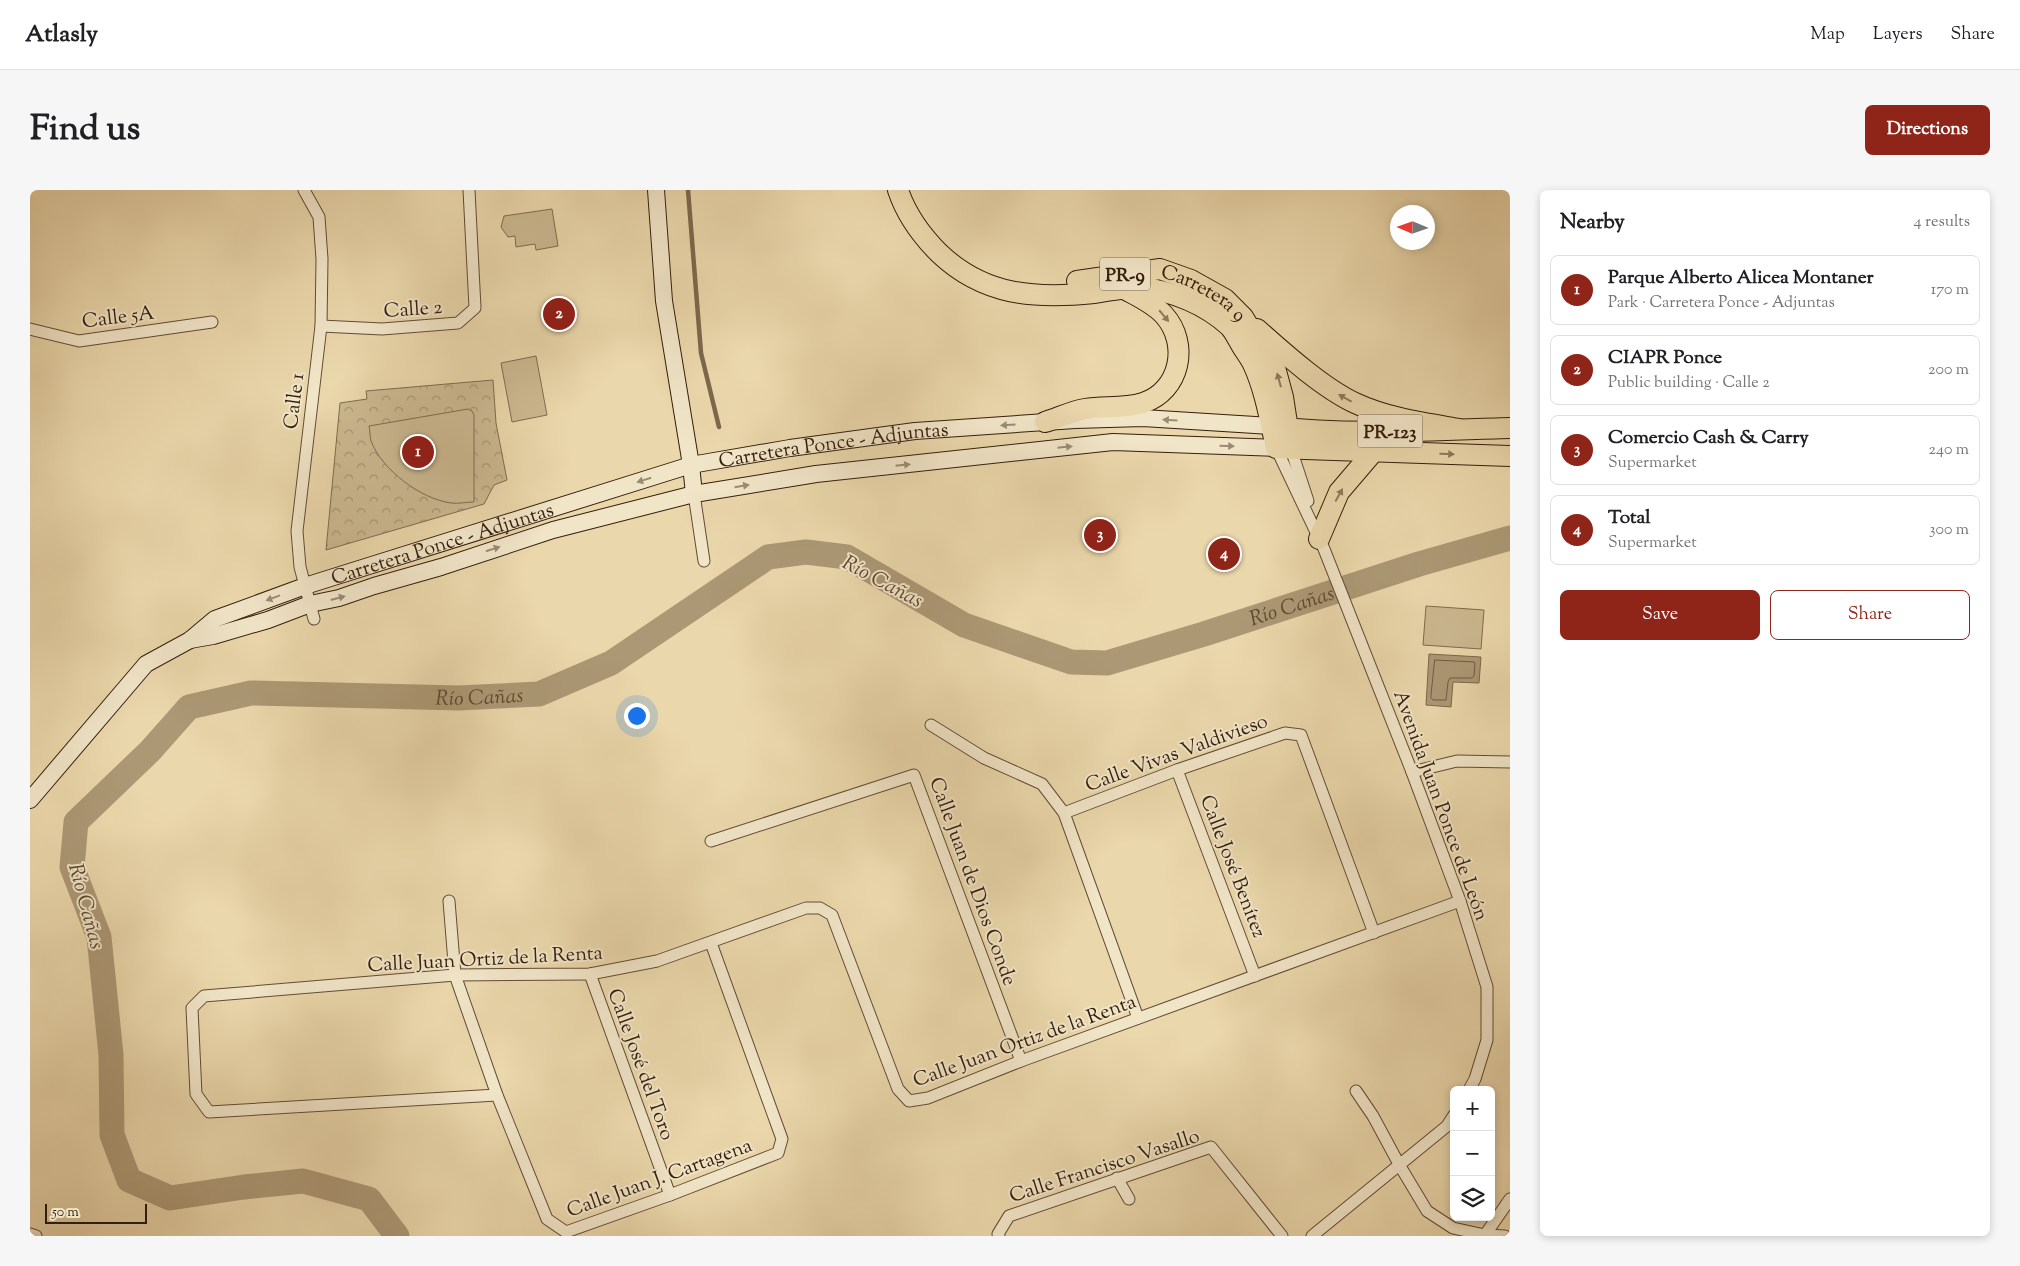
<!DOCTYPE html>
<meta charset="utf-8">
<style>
:root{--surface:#fff;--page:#f6f6f6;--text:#202124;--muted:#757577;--line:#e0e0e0;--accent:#8f2418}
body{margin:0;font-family:"Sorts Mill Goudy",serif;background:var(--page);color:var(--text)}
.controls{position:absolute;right:15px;bottom:15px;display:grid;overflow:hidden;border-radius:8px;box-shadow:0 2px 8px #0003}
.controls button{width:45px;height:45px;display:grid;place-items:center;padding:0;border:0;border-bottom:1px solid var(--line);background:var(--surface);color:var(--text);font:25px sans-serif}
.compass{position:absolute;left:1360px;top:15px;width:45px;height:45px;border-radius:50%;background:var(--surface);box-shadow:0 2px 8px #0003;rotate:272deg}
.scale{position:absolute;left:15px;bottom:12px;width:102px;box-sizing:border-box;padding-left:5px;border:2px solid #341e0d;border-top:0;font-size:14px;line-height:18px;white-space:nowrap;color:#341e0d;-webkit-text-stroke:4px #f1e5c8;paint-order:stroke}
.you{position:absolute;left:606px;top:525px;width:18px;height:18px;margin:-12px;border:4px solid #fff;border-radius:50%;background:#1a73e8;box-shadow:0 0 0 8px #1a73e833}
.badge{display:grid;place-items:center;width:32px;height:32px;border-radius:50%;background:var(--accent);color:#fff;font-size:16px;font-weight:700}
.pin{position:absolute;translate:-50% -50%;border:2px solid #fff;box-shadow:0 1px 5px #0006}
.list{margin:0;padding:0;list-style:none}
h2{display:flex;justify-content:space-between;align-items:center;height:65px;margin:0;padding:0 20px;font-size:21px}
h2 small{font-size:16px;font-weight:400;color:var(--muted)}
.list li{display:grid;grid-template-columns:32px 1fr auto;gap:15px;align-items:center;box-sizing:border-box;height:70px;margin:0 10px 10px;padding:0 10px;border:1px solid var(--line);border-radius:8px}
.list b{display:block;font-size:19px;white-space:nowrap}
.list p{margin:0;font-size:16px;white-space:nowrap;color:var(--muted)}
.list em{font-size:16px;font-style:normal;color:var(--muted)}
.actions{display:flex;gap:10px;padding:15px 20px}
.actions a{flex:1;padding:11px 0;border:1px solid var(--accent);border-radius:8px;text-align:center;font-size:18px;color:var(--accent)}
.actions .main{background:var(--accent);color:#fff}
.icon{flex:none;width:28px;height:28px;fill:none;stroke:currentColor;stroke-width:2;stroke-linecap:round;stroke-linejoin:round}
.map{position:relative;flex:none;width:1480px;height:1046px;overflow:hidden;border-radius:8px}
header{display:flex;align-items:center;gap:30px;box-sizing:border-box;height:70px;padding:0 25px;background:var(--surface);border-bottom:1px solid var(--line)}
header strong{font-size:24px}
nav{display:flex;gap:28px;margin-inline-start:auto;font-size:18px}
.intro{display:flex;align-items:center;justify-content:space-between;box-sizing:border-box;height:120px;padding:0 30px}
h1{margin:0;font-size:35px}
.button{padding:12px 22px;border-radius:8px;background:var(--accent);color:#fff;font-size:18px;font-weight:700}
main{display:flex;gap:30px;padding:0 30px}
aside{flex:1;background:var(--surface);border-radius:8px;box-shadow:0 2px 8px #0003}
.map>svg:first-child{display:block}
.park{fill:url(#park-crowns);stroke:#806b4e}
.garden{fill:#cbb890;stroke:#806b4e}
.water{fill:#ac9875;stroke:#7c674b}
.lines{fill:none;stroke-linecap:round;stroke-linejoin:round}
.shore{stroke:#705b41;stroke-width:1}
.stream{stroke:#7c674b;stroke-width:4.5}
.river{stroke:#ac9875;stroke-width:25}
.street-casing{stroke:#624c34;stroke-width:13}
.secondary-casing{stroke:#341e0d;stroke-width:18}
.highway-casing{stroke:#341e0d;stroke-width:22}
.street{stroke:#f1e5c8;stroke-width:11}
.secondary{stroke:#f1e5c8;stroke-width:16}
.highway{stroke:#ead7ab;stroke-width:20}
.oneway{fill:#8f7a5c}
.oneway2{fill:#9c8b74}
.labels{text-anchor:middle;stroke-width:4;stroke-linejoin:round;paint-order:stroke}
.shield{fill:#f1e5c8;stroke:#6d5a45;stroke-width:1}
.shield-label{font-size:19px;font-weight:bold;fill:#341e0d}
.street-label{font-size:20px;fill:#341e0d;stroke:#f1e5c8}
.water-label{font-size:21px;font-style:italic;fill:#5e4931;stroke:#f1e5c8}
</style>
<header>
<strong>Atlasly</strong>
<nav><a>Map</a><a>Layers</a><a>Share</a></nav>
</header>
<div class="intro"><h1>Find us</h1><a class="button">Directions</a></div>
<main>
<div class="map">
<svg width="1480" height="1046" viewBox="0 0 1480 1046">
<defs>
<pattern id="park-crowns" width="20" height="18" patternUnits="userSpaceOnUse" patternTransform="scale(1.25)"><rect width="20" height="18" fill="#cbb890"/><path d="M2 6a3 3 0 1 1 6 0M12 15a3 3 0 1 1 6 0" fill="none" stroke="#a69574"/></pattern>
</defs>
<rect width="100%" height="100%" fill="#ead7ab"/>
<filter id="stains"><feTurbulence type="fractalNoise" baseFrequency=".004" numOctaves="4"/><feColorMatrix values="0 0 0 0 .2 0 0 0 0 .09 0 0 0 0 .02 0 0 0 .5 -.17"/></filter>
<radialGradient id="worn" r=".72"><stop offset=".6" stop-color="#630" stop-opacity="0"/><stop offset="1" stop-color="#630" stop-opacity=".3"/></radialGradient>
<polygon class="park" points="463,190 466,233 477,290 464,295 454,314 296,360 310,213 337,209 336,201"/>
<g class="garden">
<polygon points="522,19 528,56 506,60 505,54 486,57 485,46 478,47 471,37 474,26"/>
<polygon points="506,166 517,225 482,232 471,173"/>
<path d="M 438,219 L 442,221 L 444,225 L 444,312 C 437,312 428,314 421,313 C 391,309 352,280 341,251 C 340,247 340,241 339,236 Z"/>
<polygon points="1396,416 1454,420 1451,459 1393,455"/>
</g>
<polygon class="water" points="1399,464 1451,467 1449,493 1423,492 1421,517 1396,515"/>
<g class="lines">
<polygon class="shore" points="1405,470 1444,472 1445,474 1444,486 1442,488 1420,488 1418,492 1416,510 1403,510 1401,508"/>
<polyline class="stream" points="658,0 671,163 689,237"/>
<path class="river" id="s1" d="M 367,1046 L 339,1009 L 273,991 L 214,997 L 140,1008 L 99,990 L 82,945 L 81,865 L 69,747 L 42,677 L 46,632 L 120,561 L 159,517 L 221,503 L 429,508 L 509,504 L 581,473 L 738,367 L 776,362 L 817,367 L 934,435 L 1041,472 L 1077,473 L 1174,444 L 1389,374 L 1480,348"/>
<defs>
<g id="street">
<polyline points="274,0 289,27 292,69 291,136 267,341 270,377 284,429"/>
<polyline points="291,136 352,139 428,133 445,118 439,0"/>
<polyline points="0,139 49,151 182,132"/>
<polyline points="1246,258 1294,359 1382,582 1430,711 1457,797 1457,850 1445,889 1439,900"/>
<polyline points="1261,259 1278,311"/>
<polyline points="664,304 674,371"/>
<polyline points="901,535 954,568 1012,594 1034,623 1108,828"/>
<polyline points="1147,580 1225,786"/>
<polyline points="1382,582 1427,571 1480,572"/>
<polyline points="1034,623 1147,580 1255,543 1271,545 1344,743"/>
<polyline points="681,651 884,585 991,871"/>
<polyline points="419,711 425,785 467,905 517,1029 536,1042 640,1005 748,963 752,949 681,753"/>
<polyline points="560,784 640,1005"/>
<polyline points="1326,901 1343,926 1370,976 1397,1021 1423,1038 1455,1045 1475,1046"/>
<polyline points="467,905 179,922 166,904 162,818 174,806 425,785 560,784 627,771 776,718 790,718 802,725 868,899 879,911 898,908 991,871 1430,711"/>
<polyline points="1087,988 1099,1009"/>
<polyline points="0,1044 6,1046"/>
<polyline points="1455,1045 1480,1009"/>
<polyline points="969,1046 968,1044 979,1026 1181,957 1252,1046"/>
<polyline points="1282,1046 1417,936 1424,925"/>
</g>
<g id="secondary">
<polyline points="626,0 634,111 661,275 664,304"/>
<polyline points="160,450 183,446 238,430 280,414 309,408 344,396 411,377 523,340 664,304 786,284 1083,252 1246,258"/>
<path id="s2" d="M 0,610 L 116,474 L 160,450 L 185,429 L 275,396 L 661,275 L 760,258 L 885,241 L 1045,230 L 1113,228 L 1241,236"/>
</g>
<g id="highway">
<path d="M 868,0 C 876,24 891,45 909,63 C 954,106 1005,109 1064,103 C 1080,101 1097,96 1113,98 C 1143,101 1176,115 1199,136 C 1203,140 1206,146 1209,151 C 1213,159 1219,166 1223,174 C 1235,200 1240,230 1246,258 L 1480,266"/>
<path id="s3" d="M 1047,91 L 1130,79 L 1161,90 L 1195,109 L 1213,127 L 1246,181 L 1253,207 L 1261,259"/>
<path d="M 1227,139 C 1254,163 1293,198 1325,213 C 1357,228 1394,233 1429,239"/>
<path d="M 1015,232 C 1028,228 1042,221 1055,219 C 1074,216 1094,219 1113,213 C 1150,201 1160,154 1134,125 C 1124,114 1109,107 1096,100"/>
<path d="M 1245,237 C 1322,246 1402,240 1480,238"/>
<polyline points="1289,349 1309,302 1344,261"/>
</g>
</defs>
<use href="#street" class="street-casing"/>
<use href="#secondary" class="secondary-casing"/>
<use href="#highway" class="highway-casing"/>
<use href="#street" class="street"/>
<use href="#secondary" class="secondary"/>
<use href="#highway" class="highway"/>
</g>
<defs><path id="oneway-solid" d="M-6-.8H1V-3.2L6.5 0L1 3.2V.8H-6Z" transform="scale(1.25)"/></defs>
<g class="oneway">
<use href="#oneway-solid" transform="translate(1134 126) rotate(50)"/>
<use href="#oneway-solid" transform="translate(1249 190) rotate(-105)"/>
<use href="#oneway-solid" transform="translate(1315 208) rotate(-151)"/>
<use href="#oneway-solid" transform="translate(1417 264) rotate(2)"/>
<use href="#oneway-solid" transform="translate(1309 305) rotate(-61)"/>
</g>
<g class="oneway2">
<use href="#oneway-solid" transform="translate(1140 230) rotate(-176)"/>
<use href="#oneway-solid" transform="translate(978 235) rotate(176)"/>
<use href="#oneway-solid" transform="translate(1197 256) rotate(2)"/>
<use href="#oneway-solid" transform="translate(1035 257) rotate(-6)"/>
<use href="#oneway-solid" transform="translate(873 275) rotate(-6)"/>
<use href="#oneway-solid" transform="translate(614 290) rotate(163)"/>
<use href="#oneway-solid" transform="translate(712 296) rotate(-9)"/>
<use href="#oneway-solid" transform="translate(463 359) rotate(-18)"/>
<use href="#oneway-solid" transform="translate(243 408) rotate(160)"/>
<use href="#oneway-solid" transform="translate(308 408) rotate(-15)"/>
</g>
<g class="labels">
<g class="shield">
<rect x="1070" y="67.5" width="50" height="33" rx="4"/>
<rect x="1327.5" y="224.5" width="65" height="33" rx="4"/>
</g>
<g class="shield-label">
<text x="1095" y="91">PR-9</text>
<text x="1360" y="248">PR-123</text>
</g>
<g class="street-label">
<text dy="7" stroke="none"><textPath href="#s3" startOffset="134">Carretera 9</textPath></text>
<text transform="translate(383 118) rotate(-4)" y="7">Calle 2</text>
<text transform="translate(88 126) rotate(-7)" y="7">Calle 5A</text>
<text transform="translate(263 211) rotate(-83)" y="7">Calle 1</text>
<text dy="7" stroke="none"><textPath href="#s2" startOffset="906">Carretera Ponce - Adjuntas</textPath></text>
<text dy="7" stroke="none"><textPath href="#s2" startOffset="501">Carretera Ponce - Adjuntas</textPath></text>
<text transform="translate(1146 562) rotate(-20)" y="7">Calle Vivas Valdivieso</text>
<text transform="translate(1412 615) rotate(70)" y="7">Avenida Juan Ponce de León</text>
<text transform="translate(1204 676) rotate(69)" y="7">Calle José Benítez</text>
<text transform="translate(944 691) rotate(70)" y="7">Calle Juan de Dios Conde</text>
<text transform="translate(455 768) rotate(-3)" y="7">Calle Juan Ortiz de la Renta</text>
<text transform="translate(994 850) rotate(-20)" y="7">Calle Juan Ortiz de la Renta</text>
<text transform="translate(612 874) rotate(70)" y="7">Calle José del Toro</text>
<text transform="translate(1074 975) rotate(-18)" y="7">Calle Francisco Vasallo</text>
<text transform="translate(629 987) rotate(-20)" y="7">Calle Juan J. Cartagena</text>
</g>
<g class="water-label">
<text transform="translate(853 391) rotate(28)" y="7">Río Cañas</text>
<text dy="7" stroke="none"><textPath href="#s1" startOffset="1999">Río Cañas</textPath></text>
<text dy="7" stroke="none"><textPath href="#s1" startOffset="1114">Río Cañas</textPath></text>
<text transform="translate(57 716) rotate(75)" y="7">Río Cañas</text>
</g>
</g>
<rect width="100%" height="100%" filter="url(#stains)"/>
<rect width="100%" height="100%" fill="url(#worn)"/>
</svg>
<div class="controls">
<button>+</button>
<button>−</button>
<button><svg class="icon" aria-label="layers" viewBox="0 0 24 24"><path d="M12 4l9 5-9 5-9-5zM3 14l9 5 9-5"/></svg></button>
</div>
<svg class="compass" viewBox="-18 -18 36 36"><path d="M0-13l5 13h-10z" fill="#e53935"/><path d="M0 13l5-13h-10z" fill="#757577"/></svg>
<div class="scale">50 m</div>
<div class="you"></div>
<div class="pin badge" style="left:388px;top:262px">1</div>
<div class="pin badge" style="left:529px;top:124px">2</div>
<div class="pin badge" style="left:1070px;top:345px">3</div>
<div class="pin badge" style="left:1194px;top:364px">4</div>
</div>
<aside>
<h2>Nearby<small>4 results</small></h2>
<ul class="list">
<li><span class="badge">1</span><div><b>Parque Alberto Alicea Montaner</b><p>Park · Carretera Ponce - Adjuntas</p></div><em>170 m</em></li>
<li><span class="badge">2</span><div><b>CIAPR Ponce</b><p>Public building · Calle 2</p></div><em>200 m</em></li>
<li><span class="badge">3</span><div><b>Comercio Cash &amp; Carry</b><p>Supermarket</p></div><em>240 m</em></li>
<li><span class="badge">4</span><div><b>Total</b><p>Supermarket</p></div><em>300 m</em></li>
</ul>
<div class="actions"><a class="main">Save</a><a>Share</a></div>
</aside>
</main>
